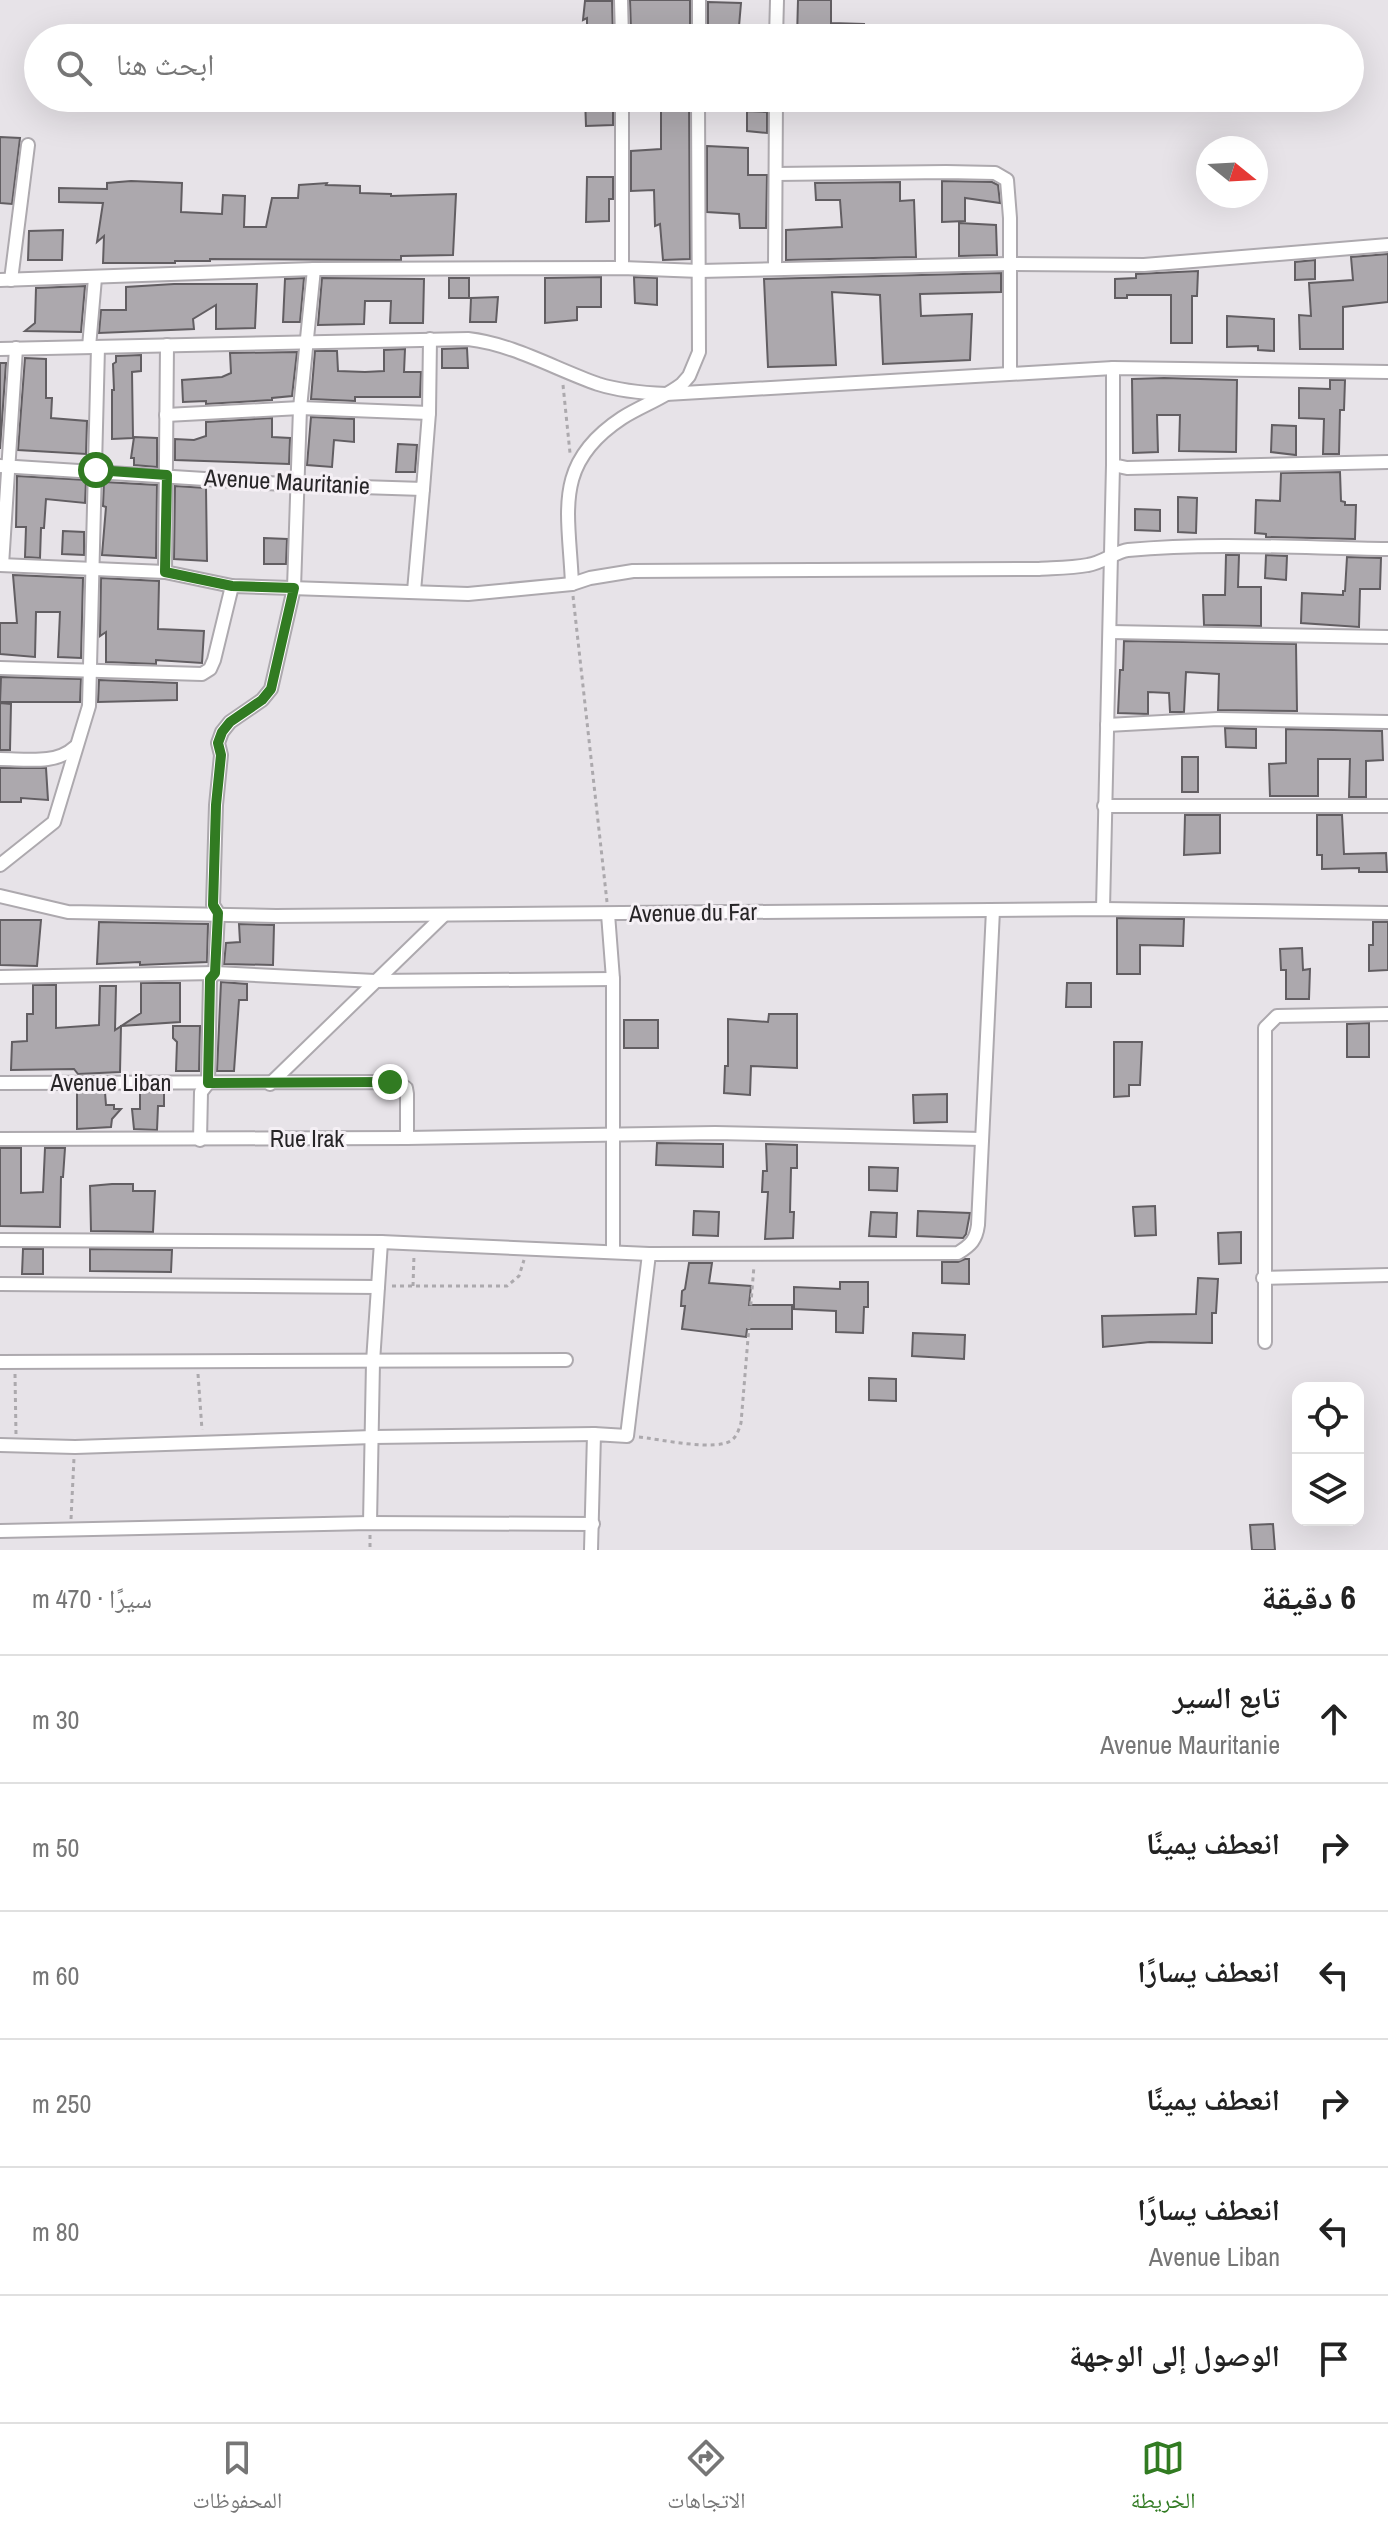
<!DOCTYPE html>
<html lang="ar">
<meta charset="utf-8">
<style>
:root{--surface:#fff;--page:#f2f2f2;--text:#222;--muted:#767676;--line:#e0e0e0;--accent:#317b22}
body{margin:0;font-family:"Archivo Narrow","Noto Naskh Arabic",sans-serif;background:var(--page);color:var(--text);direction:rtl}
.controls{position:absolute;right:24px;bottom:24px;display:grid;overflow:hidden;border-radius:16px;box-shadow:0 8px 32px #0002}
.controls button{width:72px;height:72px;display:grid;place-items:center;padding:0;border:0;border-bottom:2px solid var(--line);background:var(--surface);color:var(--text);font:40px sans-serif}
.compass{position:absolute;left:1196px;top:136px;width:72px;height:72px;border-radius:50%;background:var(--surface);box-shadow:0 8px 32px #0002;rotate:108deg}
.stop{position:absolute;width:24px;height:24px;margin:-18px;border:6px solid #317b22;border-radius:50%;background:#fff}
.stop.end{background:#317b22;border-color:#fff;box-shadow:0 2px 8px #0008}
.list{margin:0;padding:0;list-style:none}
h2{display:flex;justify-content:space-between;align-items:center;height:104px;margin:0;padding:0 32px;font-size:34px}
h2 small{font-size:26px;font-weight:400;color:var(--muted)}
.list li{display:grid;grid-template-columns:52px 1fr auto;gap:24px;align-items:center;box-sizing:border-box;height:128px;padding:0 32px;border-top:2px solid var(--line)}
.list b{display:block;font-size:30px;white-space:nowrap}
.list p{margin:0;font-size:26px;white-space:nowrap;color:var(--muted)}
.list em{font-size:26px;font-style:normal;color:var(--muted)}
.icon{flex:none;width:44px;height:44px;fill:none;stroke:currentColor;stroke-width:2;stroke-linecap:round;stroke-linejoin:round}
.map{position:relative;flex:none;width:1388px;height:1550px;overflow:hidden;direction:ltr}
.search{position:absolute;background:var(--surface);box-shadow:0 8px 32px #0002;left:24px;right:24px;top:24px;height:88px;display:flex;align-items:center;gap:20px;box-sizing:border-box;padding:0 28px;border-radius:44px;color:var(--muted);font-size:30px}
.sheet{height:872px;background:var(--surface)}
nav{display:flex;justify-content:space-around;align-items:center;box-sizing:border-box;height:112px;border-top:2px solid var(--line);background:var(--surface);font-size:22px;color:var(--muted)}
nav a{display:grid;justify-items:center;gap:4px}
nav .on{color:var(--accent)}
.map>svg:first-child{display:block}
.building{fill:#aca8ad;stroke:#625e62;stroke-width:2}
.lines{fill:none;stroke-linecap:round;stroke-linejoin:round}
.minor-casing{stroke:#ada9ae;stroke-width:16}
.path{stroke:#aca9ad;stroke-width:3;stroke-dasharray:4 4;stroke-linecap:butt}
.minor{stroke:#fff;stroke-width:12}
.route{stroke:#317b22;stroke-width:10}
.labels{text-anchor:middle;stroke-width:6;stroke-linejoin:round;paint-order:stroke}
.street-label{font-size:24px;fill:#272527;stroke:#f5f0f5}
</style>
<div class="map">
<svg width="1388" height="1550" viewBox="0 0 1388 1550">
<rect width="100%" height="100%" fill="#e7e3e8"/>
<g class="building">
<polygon points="630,0 690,0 690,38 659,38 659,30 631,30"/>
<polygon points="798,0 831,0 831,23 864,24 864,38 797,38"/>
<polygon points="585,1 612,1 613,38 587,38 587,18 583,20"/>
<polygon points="708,2 741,3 738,38 708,37"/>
<polygon points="585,98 613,98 613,125 586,126"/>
<polygon points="661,98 689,98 690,259 663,260 660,224 655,226 654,190 631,191 631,151 661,149"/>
<polygon points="747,111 767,112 767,133 747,131"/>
<polygon points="0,137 20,138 12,204 0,203"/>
<polygon points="707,146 748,148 748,175 767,175 766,228 740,228 739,214 707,212"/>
<polygon points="587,177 613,177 613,199 609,199 609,221 586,222"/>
<polygon points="131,181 182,183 181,212 222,214 223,195 245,196 244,227 266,227 272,198 298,198 299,185 327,183 326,185 360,186 360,193 391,194 391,196 456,194 453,255 401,256 401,260 210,259 210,261 175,261 175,263 103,263 104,236 97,242 103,203 59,202 59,188 107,189 107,183"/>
<polygon points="942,181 992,182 998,185 1000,203 965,198 965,221 942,222"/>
<polygon points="900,182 900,201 914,200 916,257 786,260 786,230 842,227 840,200 816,200 815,183"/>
<polygon points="959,223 996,225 997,255 959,256"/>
<polygon points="63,230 62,260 28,260 29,231"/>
<polygon points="1388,254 1388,302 1343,307 1343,349 1300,349 1299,315 1311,316 1309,283 1353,280 1351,257"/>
<polygon points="1315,260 1315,279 1295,280 1295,262"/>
<polygon points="1198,271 1197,296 1192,296 1192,343 1171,343 1171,295 1127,295 1127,298 1115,298 1115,279 1136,278 1136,274"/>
<polygon points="1001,273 1001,292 920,294 921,316 972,314 970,360 883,364 880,295 832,292 836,365 768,367 764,279"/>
<polygon points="601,277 601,307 577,307 577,320 545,323 545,278"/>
<polygon points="634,277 657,278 657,305 635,303"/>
<polygon points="304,278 300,322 283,322 285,279"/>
<polygon points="322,278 424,279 423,323 390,323 391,301 365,301 364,324 318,325"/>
<rect x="449" y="278" width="20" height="20"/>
<polygon points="174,284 257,284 255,328 216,329 216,305 193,319 194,329 99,333 101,310 126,310 126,287"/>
<polygon points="85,286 81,332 25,331 35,323 36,288"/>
<polygon points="498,297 496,322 470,322 471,298"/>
<polygon points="1227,316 1274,319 1274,351 1258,350 1258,346 1227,347"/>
<polygon points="467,348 468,368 442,368 442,349"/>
<polygon points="405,349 404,372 421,372 420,397 355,397 355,401 311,399 315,351 337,351 338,371 365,372 384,371 384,350"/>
<polygon points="297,352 292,396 272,398 272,400 206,404 206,401 183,402 182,380 222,377 231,373 230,353"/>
<polygon points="141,355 141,371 132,372 133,438 112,439 112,390 114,390 113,364 116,362 116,356"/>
<polygon points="25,358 46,359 46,398 52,398 51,418 87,421 86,454 18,450"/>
<polygon points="0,363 6,363 0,449"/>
<polygon points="1164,378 1237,380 1236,452 1179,451 1180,415 1157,415 1158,452 1133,453 1132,379"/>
<polygon points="1330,380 1345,380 1344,410 1340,410 1339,454 1323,454 1324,419 1299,418 1299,388 1330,389"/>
<polygon points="311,417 354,419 354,442 334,440 332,467 307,465"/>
<polygon points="272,418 272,437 290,438 289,464 175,460 175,439 194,440 206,436 206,422"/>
<polygon points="1272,425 1296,426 1296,455 1271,452"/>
<polygon points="134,437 157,438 157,467 134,465 134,458 131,458"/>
<polygon points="398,444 417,445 415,472 396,472"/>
<polygon points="1340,472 1341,501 1345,502 1345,505 1356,505 1355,539 1266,537 1266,534 1255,533 1256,500 1280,501 1281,473"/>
<polygon points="17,476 86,480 85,503 46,499 44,528 41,528 40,558 25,557 26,527 16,527"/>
<polygon points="104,482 157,485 156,558 102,555 106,507 103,506"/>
<polygon points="175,486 206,488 207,561 174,559"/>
<polygon points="1178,497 1197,498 1196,533 1178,532"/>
<polygon points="1135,509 1160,510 1160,531 1135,530"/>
<polygon points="63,531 84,532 84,555 62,554"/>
<polygon points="264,538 287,539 286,564 264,564"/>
<polygon points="1226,555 1239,555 1238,587 1261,587 1261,626 1204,625 1203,595 1225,595"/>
<polygon points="1266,555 1287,556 1286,580 1265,578"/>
<polygon points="1347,557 1381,558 1380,589 1360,589 1359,627 1301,623 1302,593 1343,595 1343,591 1345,591"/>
<polygon points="13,575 83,578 81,658 58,657 60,612 36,612 35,657 0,654 0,623 17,623"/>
<polygon points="101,578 159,581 158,629 204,631 202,663 156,660 156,664 106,662 106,632 100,636"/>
<polygon points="1124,641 1296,644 1297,711 1218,710 1219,674 1186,672 1184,712 1170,712 1169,693 1148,692 1148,714 1118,713 1120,670 1123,670"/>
<polygon points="1,677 81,679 80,702 0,702"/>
<polygon points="99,680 177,683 177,700 98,702"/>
<polygon points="0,703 11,704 10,750 0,750"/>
<polygon points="1225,728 1256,729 1256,748 1226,747"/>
<polygon points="1286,729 1382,731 1383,760 1366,761 1366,797 1349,797 1350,759 1318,759 1318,796 1270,796 1269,764 1286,763"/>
<rect x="1182" y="757" width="16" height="35"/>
<polygon points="0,768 46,768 48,800 21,798 21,802 0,802"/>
<polygon points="1185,815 1220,815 1220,853 1184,855"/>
<polygon points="1317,815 1342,815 1344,854 1386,853 1387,872 1359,872 1359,868 1322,869 1322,855 1317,855"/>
<polygon points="1117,918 1184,919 1183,946 1140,945 1140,974 1117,974"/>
<polygon points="0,920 41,920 37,966 0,965"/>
<polygon points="99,922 208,924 207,962 140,965 140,962 97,964"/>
<polygon points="1373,922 1388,922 1388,970 1369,971 1369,945 1373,945"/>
<polygon points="239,924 274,925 273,965 224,964 226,943 240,942"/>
<polygon points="1302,948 1303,970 1310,969 1309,999 1286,999 1286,970 1281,970 1280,949"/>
<polygon points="221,982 247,984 247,1000 239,1000 234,1071 217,1071"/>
<polygon points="141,983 180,983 180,1022 121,1026 120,1072 78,1074 74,1069 11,1070 12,1042 27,1041 27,1014 33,1014 33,985 56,985 56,1028 99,1025 100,986 116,986 115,1030 141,1013"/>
<polygon points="1067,983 1091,983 1091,1007 1066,1007"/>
<polygon points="769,1014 797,1014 797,1068 751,1066 750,1095 724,1093 725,1066 728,1066 728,1019 768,1022"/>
<rect x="624" y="1020" width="34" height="28"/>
<polygon points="1369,1023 1369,1057 1347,1057 1347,1024"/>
<polygon points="173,1026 200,1026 199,1071 176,1071 177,1042 173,1038"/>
<polygon points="1114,1042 1142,1042 1140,1085 1129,1085 1129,1096 1114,1097"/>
<polygon points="77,1092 105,1092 106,1105 114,1105 114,1109 121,1109 112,1119 111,1127 77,1129"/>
<polygon points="140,1092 164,1092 164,1106 158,1106 157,1130 134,1129 132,1109 140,1109"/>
<polygon points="947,1094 947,1122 914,1123 913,1095"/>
<polygon points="657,1143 723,1144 723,1167 656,1165"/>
<polygon points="766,1144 797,1145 797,1168 791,1168 790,1212 794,1212 793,1238 765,1239 768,1192 762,1192 763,1171 767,1171"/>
<polygon points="0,1148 21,1148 21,1193 43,1192 45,1148 65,1148 63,1177 61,1177 60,1227 0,1226"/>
<polygon points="869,1167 898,1168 897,1191 869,1190"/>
<polygon points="112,1184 133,1184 133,1191 155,1191 153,1232 91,1231 90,1186"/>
<polygon points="1155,1206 1156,1235 1135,1236 1133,1207"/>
<polygon points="694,1211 719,1212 718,1236 693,1235"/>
<polygon points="918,1211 970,1213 966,1234 963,1238 917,1236"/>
<polygon points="871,1212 897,1213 896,1237 869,1236"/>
<polygon points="1241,1232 1241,1263 1219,1264 1218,1233"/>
<polygon points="23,1249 43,1249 43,1274 22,1274"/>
<polygon points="90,1249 172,1250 171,1272 90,1271"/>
<polygon points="965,1259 969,1259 969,1284 942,1283 942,1262 958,1262"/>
<polygon points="689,1263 712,1263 709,1283 751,1286 749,1305 792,1305 792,1329 747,1329 746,1337 682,1329 685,1306 681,1306 682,1291 685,1289"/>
<polygon points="1198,1278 1218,1279 1216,1313 1212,1313 1212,1343 1150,1342 1103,1347 1102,1316 1196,1314"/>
<polygon points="840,1282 868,1282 868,1307 864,1307 863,1333 836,1332 836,1311 794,1309 794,1287 840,1289"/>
<polygon points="913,1333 965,1335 964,1359 912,1356"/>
<polygon points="869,1378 896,1379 896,1401 869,1400"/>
<polygon points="1273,1524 1275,1550 1252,1550 1250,1525"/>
</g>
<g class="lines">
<defs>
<g id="minor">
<polyline points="621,0 622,38"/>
<polyline points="699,38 699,0"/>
<polyline points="776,38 777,0"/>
<polyline points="698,99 775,101"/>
<polyline points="776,174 946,172 995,173 1007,180 1010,218 1010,373"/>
<polyline points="775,267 776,98"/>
<polyline points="622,268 622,98"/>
<polyline points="0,280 314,269 622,268 700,271 1010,264 1144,265 1388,245"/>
<polyline points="11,280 28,145"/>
<polyline points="89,347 95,278"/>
<path d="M 0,349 L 468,339 C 513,344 555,369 598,384 C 620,391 642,393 666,394 L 1113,368 L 1388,372"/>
<polyline points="1113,368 1113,465 1127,468 1388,462"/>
<polyline points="166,415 300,408 429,413"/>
<polyline points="0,466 299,485 423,489 429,413 430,339"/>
<path d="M 0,565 L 165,572 L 232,586 L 468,594 L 572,584 L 590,578 L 633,571 L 1039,569 C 1055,568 1072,568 1088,565 C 1102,563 1117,551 1128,550 C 1214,542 1302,548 1388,549"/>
<polyline points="2,565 16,348"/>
<polyline points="165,572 167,345"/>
<path d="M 572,584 C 569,512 552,464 622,418 C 641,406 664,398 682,384 L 689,376 L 699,352 L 698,98"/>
<polyline points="414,591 423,489"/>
<polyline points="1110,632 1388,637"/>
<polyline points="0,668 202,674 210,669 214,660 232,586"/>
<polyline points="1107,725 1218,719 1388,722"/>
<path d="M 0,759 C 25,759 56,765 75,747"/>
<polyline points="1104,806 1388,806"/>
<polyline points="0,865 54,822 89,706 98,347"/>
<polyline points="0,896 68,912 276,916 1103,909 1388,913"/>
<polyline points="1103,909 1113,465"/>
<polyline points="608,914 613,979 613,1252"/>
<polyline points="0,977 215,973 375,981 613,979"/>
<polyline points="0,1083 396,1082 406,1088 407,1094 407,1138"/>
<polyline points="270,1084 443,916"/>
<polyline points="0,1139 407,1138 715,1133 982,1139"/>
<polyline points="200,1140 201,1092 208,1083 210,979 215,973 218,913 213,905 216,805 221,755 218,743 222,732 230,722 262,700 271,689 294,588 300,408 314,269"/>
<path d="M 0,1240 L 381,1242 L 649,1254 L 958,1253 C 971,1245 976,1240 978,1225 L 993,910"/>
<polyline points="1263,1278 1388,1275"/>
<polyline points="0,1284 378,1287"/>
<polyline points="1265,1342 1265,1028 1277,1016 1388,1014"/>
<polyline points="0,1362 566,1360"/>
<polyline points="0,1445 75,1447 373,1437 594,1434"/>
<polyline points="370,1523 373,1362 381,1242"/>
<polyline points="0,1531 370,1523 593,1524"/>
<polyline points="591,1550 594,1434 627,1436 649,1254"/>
</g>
</defs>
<use href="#minor" class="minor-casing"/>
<g class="path">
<polyline points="563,385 570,453"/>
<polyline points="573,596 607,902"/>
<polyline points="392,1286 507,1286 519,1276 524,1260"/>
<polyline points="413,1286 414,1255"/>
<polyline points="15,1374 16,1435"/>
<polyline points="198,1374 202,1430"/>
<path d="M 639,1437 C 659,1439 717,1452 732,1440 C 737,1436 739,1429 741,1423 L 754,1266"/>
<polyline points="71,1519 74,1458"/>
<polyline points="370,1535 370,1550"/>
</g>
<use href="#minor" class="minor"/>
</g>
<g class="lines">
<polyline class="route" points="96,470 167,475 165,572 232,586 294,588 271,689 262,700 230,722 222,732 218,743 221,755 216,805 213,905 218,913 215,973 210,979 208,1083 390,1082"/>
</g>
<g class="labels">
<g class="street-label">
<text transform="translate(287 482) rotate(3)" y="8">Avenue Mauritanie</text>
<text transform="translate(693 913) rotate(-1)" y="8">Avenue du Far</text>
<text x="111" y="1091">Avenue Liban</text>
<text x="307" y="1147">Rue Irak</text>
</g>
</g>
</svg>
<div class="controls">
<button><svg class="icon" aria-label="locate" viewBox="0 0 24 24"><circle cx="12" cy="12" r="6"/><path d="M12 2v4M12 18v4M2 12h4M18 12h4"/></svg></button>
<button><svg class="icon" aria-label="layers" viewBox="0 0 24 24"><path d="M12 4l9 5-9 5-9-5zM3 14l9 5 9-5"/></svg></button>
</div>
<svg class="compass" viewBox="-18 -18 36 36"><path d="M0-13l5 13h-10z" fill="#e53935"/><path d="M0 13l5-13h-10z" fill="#767676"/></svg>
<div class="stop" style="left:96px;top:470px"></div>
<div class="stop end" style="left:390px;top:1082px"></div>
<div class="search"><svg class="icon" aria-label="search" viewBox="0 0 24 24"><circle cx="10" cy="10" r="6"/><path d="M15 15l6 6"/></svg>ابحث هنا</div>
</div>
<section class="sheet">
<h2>6 دقيقة<small>سيرًا · 470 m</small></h2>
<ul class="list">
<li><svg class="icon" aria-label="ahead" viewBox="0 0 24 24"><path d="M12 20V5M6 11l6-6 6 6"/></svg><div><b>تابع السير</b><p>Avenue Mauritanie</p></div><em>30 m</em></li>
<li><svg class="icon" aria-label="right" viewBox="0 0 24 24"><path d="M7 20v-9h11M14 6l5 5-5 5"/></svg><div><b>انعطف يمينًا</b></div><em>50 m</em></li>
<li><svg class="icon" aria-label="left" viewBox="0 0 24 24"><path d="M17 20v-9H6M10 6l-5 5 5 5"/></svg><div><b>انعطف يسارًا</b></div><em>60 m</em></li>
<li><svg class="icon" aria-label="right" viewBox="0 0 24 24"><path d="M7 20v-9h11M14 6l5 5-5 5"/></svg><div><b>انعطف يمينًا</b></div><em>250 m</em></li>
<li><svg class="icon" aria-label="left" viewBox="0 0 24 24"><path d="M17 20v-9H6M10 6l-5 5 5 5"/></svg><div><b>انعطف يسارًا</b><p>Avenue Liban</p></div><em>80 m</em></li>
<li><svg class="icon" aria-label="arrive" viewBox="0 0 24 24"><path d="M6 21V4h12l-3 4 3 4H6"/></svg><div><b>الوصول إلى الوجهة</b></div></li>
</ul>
</section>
<nav>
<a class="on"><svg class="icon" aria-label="map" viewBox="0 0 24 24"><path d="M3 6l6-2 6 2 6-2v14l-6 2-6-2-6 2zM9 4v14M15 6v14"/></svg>الخريطة</a>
<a><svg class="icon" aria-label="directions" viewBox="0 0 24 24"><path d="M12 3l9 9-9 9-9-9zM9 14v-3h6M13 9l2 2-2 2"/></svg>الاتجاهات</a>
<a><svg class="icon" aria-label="saved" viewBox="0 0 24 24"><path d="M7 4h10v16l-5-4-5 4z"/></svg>المحفوظات</a>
</nav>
